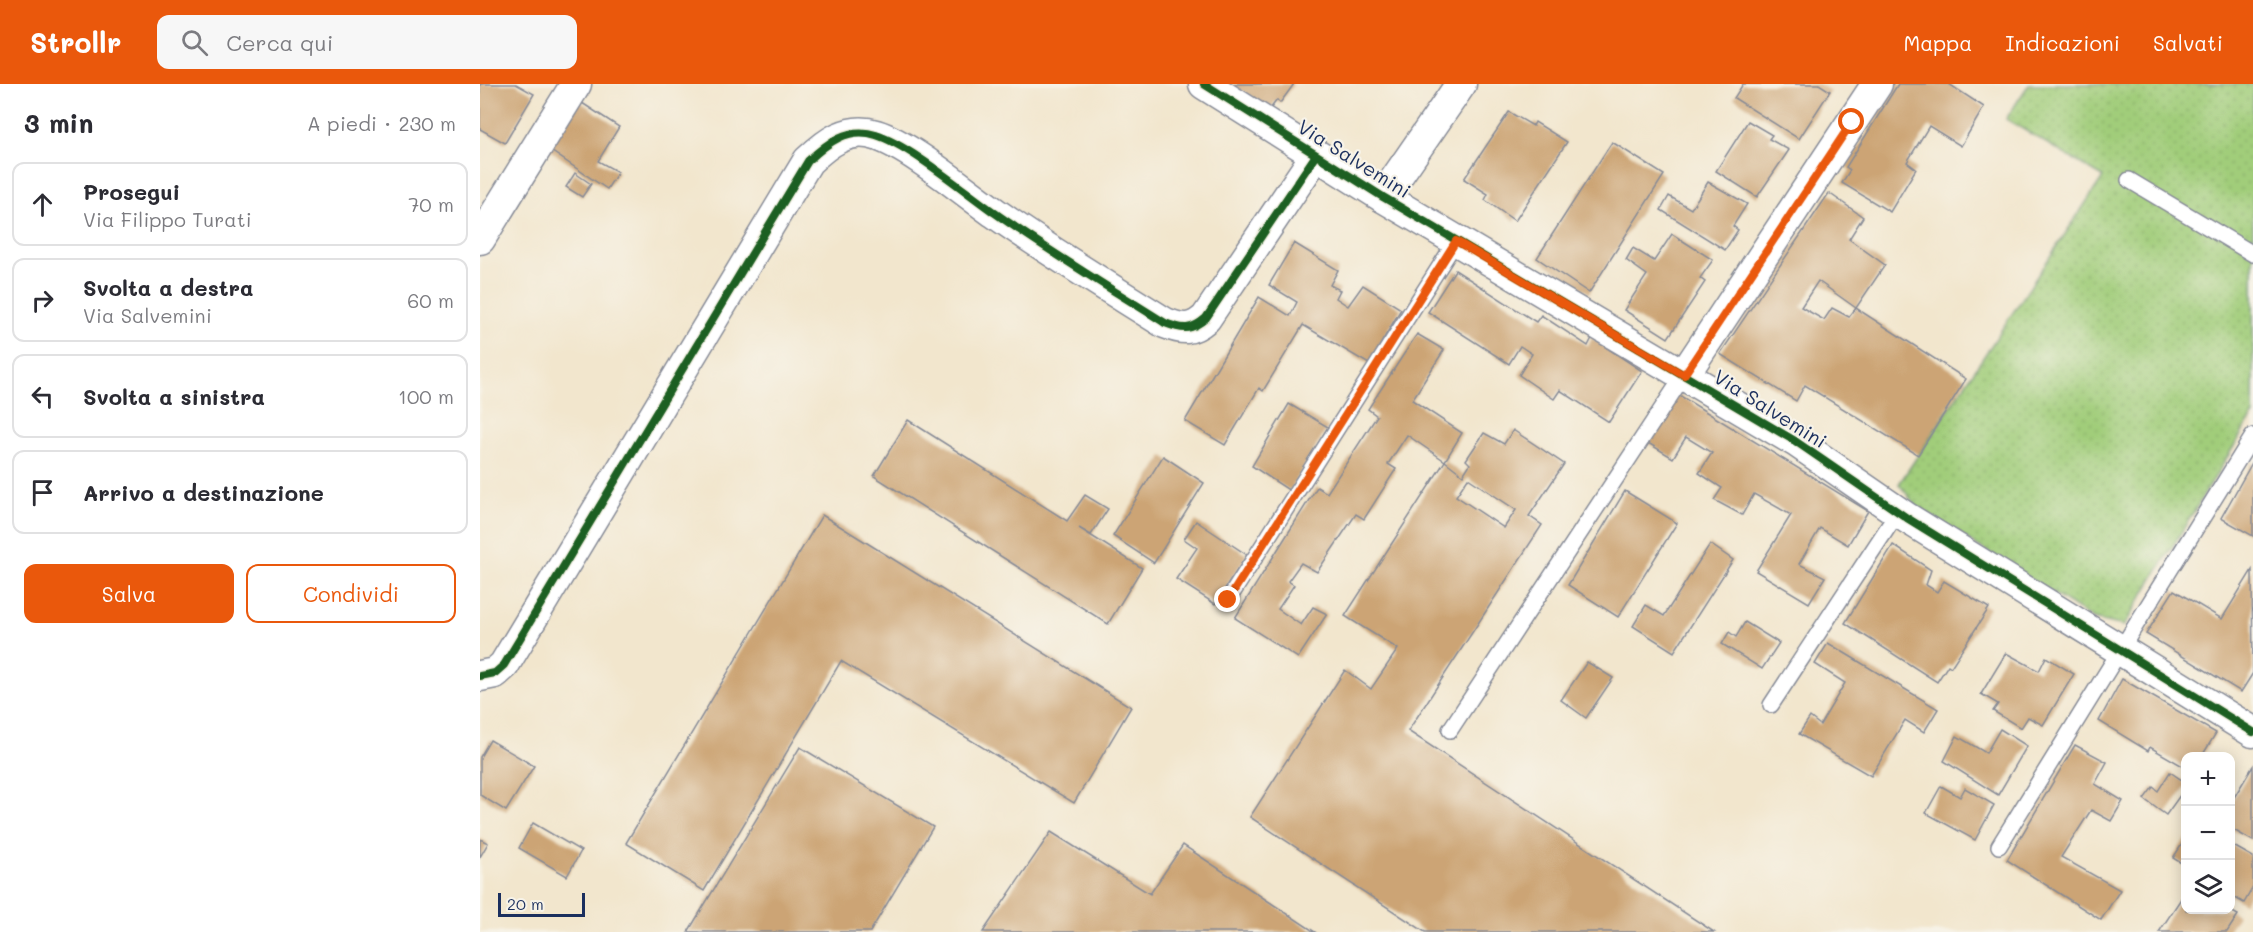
<!DOCTYPE html>
<html lang="it">
<meta charset="utf-8">
<style>
:root{--surface:#fff;--page:#f7f7f7;--text:#2b2b33;--muted:#7c7c81;--line:#e1e1e2;--accent:#ea580c}
body{margin:0;font-family:Mali,sans-serif;background:var(--page);color:var(--text)}
.controls{position:absolute;right:18px;bottom:18px;display:grid;overflow:hidden;border-radius:12px;box-shadow:0 3px 15px #0003}
.controls button{width:54px;height:54px;display:grid;place-items:center;padding:0;border:0;border-bottom:2px solid var(--line);background:var(--surface);color:var(--text);font:30px sans-serif}
.scale{position:absolute;left:18px;bottom:15px;width:87px;box-sizing:border-box;padding-left:6px;border:3px solid #1b2f5e;border-top:0;font-size:16px;line-height:21px;white-space:nowrap;color:#1b2f5e;-webkit-text-stroke:4px #f7f3e8;paint-order:stroke}
.stop{position:absolute;width:18px;height:18px;margin:-14px;border:4px solid #ea580c;border-radius:50%;background:#fff}
.stop.end{background:#ea580c;border-color:#fff;box-shadow:0 2px 6px #0008}
.list{margin:0;padding:0;list-style:none}
h2{display:flex;justify-content:space-between;align-items:center;height:78px;margin:0;padding:0 24px;font-size:26px}
h2 small{font-size:20px;font-weight:400;color:var(--muted)}
.list li{display:grid;grid-template-columns:39px 1fr auto;gap:18px;align-items:center;box-sizing:border-box;height:84px;margin:0 12px 12px;padding:0 12px;border:2px solid var(--line);border-radius:12px}
.list b{display:block;font-size:22px;white-space:nowrap}
.list p{margin:0;font-size:20px;white-space:nowrap;color:var(--muted)}
.list em{font-size:20px;font-style:normal;color:var(--muted)}
.actions{display:flex;gap:12px;padding:18px 24px}
.actions a{flex:1;padding:14px 0;border:2px solid var(--accent);border-radius:12px;text-align:center;font-size:21px;color:var(--accent)}
.actions .main{background:var(--accent);color:#fff}
.icon{flex:none;width:33px;height:33px;fill:none;stroke:currentColor;stroke-width:2;stroke-linecap:round;stroke-linejoin:round}
.map{position:relative;flex:none;width:1773px;height:848px;overflow:hidden}
header{display:flex;align-items:center;gap:36px;box-sizing:border-box;height:84px;padding:0 30px;background:var(--accent);color:#fff}
header strong{font-size:28px}
nav{display:flex;gap:33px;margin-inline-start:auto;font-size:21px}
.search{width:420px;height:54px;background:var(--page);display:flex;align-items:center;gap:15px;box-sizing:border-box;padding:0 21px;border-radius:12px;color:var(--muted);font-size:22px}
main{display:flex}
aside{flex:1;background:var(--surface)}
.map>svg:first-child{display:block}
.grass{fill:url(#grass-dots);stroke:#5e7e6c;stroke-width:1.5}
.building{fill:#cca474;fill-rule:evenodd}
.lines{fill:none;stroke-linecap:round;stroke-linejoin:round}
.service-casing{stroke:#868a96;stroke-width:18}
.minor-casing{stroke:#868a96;stroke-width:33}
.service{stroke:#fff;stroke-width:15}
.minor{stroke:#fff;stroke-width:30}
.cycleway-casing{stroke:#f7f3e8;stroke-width:11}
.cycleway{stroke:#1b5e20;stroke-width:8}
.route{stroke:#ea580c;stroke-width:8}
.labels{text-anchor:middle;stroke-width:4.5;stroke-linejoin:round;paint-order:stroke}
.street-label{font-size:20px;fill:#1b2f5e;stroke:#f7f3e8}
</style>
<header>
<strong>Strollr</strong>
<div class="search"><svg class="icon" aria-label="search" viewBox="0 0 24 24"><circle cx="10" cy="10" r="6"/><path d="M15 15l6 6"/></svg>Cerca qui</div>
<nav><a>Mappa</a><a>Indicazioni</a><a>Salvati</a></nav>
</header>
<main>
<aside>
<h2>3 min<small>A piedi · 230 m</small></h2>
<ul class="list">
<li><svg class="icon" aria-label="ahead" viewBox="0 0 24 24"><path d="M12 20V5M6 11l6-6 6 6"/></svg><div><b>Prosegui</b><p>Via Filippo Turati</p></div><em>70 m</em></li>
<li><svg class="icon" aria-label="right" viewBox="0 0 24 24"><path d="M7 20v-9h11M14 6l5 5-5 5"/></svg><div><b>Svolta a destra</b><p>Via Salvemini</p></div><em>60 m</em></li>
<li><svg class="icon" aria-label="left" viewBox="0 0 24 24"><path d="M17 20v-9H6M10 6l-5 5 5 5"/></svg><div><b>Svolta a sinistra</b></div><em>100 m</em></li>
<li><svg class="icon" aria-label="arrive" viewBox="0 0 24 24"><path d="M6 21V4h12l-3 4 3 4H6"/></svg><div><b>Arrivo a destinazione</b></div></li>
</ul>
<div class="actions"><a class="main">Salva</a><a>Condividi</a></div>
</aside>
<div class="map">
<svg width="1773" height="848" viewBox="0 0 1773 848">
<defs>
<pattern id="grass-dots" width="8" height="8" patternUnits="userSpaceOnUse" patternTransform="scale(1.5)"><rect width="8" height="8" fill="#a1cd7a"/><path d="M2 2h.1M6 6h.1" fill="none" stroke="#8ab06c" stroke-width="1.8" stroke-linecap="round"/></pattern>
</defs>
<rect width="100%" height="100%" fill="#f7f3e8"/>
<filter id="ink" filterUnits="userSpaceOnUse"><feTurbulence type="fractalNoise" baseFrequency=".0167" numOctaves="2"/><feDisplacementMap in="SourceGraphic" scale="12" xChannelSelector="R" yChannelSelector="G"/><feConvolveMatrix kernelMatrix="1 2 1 2 8 2 1 2 1" color-interpolation-filters="sRGB"/></filter>
<filter id="wash" filterUnits="userSpaceOnUse"><feTurbulence type="fractalNoise" baseFrequency=".008" numOctaves="4" result="noise"/><feDisplacementMap in="SourceGraphic" scale="24" xChannelSelector="R" yChannelSelector="G"/><feGaussianBlur stdDeviation="1.35" result="paint"/><feColorMatrix in="noise" values="0 0 0 0 0 0 0 0 0 0 0 0 0 0 0 0 0 1.4 0 .05"/><feComposite in="paint" operator="in"/></filter>
<g filter="url(#wash)">
<rect width="100%" height="100%" fill="#f2e6cd"/>
<polygon class="grass" points="1549,0 1773,0 1773,331 1644,542 1613,535 1437,423 1419,400 1623,93 1526,35"/>
<g id="blocks">
<g class="building">
<polygon points="0,0 36,0 54,10 25,59 0,45"/>
<polygon points="752,0 814,0 800,19 797,16 790,25"/>
<polygon points="1263,0 1339,0 1350,7 1319,55 1254,14"/>
<polygon points="1418,0 1469,0 1504,23 1481,62 1449,42 1427,78 1436,85 1410,128 1362,99 1370,86 1366,83"/>
<polygon points="99,17 139,43 118,77 138,88 127,105 68,65"/>
<polygon points="1029,28 1053,42 1055,38 1087,58 1035,137 1005,116 1008,110 984,95"/>
<polygon points="1268,37 1292,51 1289,55 1309,66 1277,113 1236,87"/>
<polygon points="1132,58 1184,91 1109,209 1057,174"/>
<polygon points="95,89 111,100 102,113 86,103"/>
<polygon points="1228,98 1267,120 1253,142 1258,146 1245,166 1181,126 1189,112 1211,125"/>
<polygon points="1349,109 1383,133 1369,155 1405,181 1376,224 1338,197 1321,223 1344,236 1352,224 1369,233 1376,224 1486,295 1438,371 1325,301 1316,317 1240,270"/>
<polygon points="1192,150 1233,176 1220,194 1225,198 1188,254 1144,226 1167,191 1146,176 1153,164 1174,177"/>
<polygon points="814,159 858,186 850,201 860,206 856,214 868,222 883,201 921,225 889,280 823,241 783,307 779,304 745,361 705,337 779,213 810,232 817,218 789,201"/>
<polygon points="975,186 1056,238 1061,231 1108,262 1112,254 1162,287 1129,338 1080,306 1074,315 1039,291 1052,270 1040,262 1029,280 948,228"/>
<polygon points="937,250 964,266 932,316 982,349 965,377 927,351 908,380 916,385 884,435 876,430 837,488 821,479 808,497 814,501 798,525 821,541 833,523 847,530 818,574 755,534 837,403 847,409 897,332 888,325"/>
<polygon points="1197,310 1388,427 1368,461 1340,444 1319,480 1345,493 1329,519 1276,487 1311,431 1274,410 1262,431 1234,416 1242,404 1219,389 1232,369 1206,353 1193,374 1168,359"/>
<polygon points="809,320 848,343 810,407 772,382"/>
<polygon points="428,336 587,437 605,411 628,425 611,451 599,444 662,484 628,540 394,392"/>
<path d="M 1033,346 L 1084,380 L 1049,432 L 1062,441 L 928,647 L 1234,848 L 945,848 L 770,733 L 865,586 L 891,605 L 918,565 L 865,532 L 965,377 L 983,391 L 990,380 L 986,376 L 1004,349 L 1024,360 ZM 988,394 L 1036,426 L 1024,444 L 976,412 Z"/>
<polygon points="683,372 724,399 674,479 633,452"/>
<polygon points="1773,377 1773,452 1741,434"/>
<polygon points="1145,407 1197,439 1138,533 1088,501"/>
<polygon points="342,431 651,623 594,719 361,577 224,807 146,759"/>
<polygon points="716,437 767,471 735,520 696,495 717,464 704,455"/>
<polygon points="1230,460 1253,476 1194,568 1153,542 1166,521 1184,532"/>
<polygon points="1413,461 1451,486 1446,501 1457,508 1464,497 1509,524 1471,583 1468,581 1457,598 1365,539"/>
<polygon points="1772,486 1773,589 1761,608 1666,550 1694,506 1742,535"/>
<polygon points="1265,538 1299,559 1282,585 1242,560 1249,548 1256,553"/>
<polygon points="1348,559 1458,625 1444,648 1425,636 1391,692 1319,650 1330,633 1340,641 1365,599 1335,580"/>
<polygon points="1526,569 1559,587 1566,573 1594,590 1563,641 1548,633 1541,644 1513,627 1518,620 1501,610"/>
<polygon points="1107,578 1133,594 1106,634 1081,616"/>
<polygon points="1642,595 1736,649 1722,672 1706,672 1706,684 1670,663 1668,667 1619,637"/>
<polygon points="1520,645 1547,662 1518,711 1464,677 1477,652 1506,669"/>
<polygon points="10,656 54,682 26,727 0,711 0,673"/>
<polygon points="1595,661 1627,678 1615,700 1643,717 1631,737 1611,726 1581,773 1640,806 1621,836 1527,776"/>
<polygon points="320,663 453,743 390,848 208,848"/>
<polygon points="1773,682 1773,757 1750,744 1750,720"/>
<polygon points="1690,688 1706,699 1706,703 1686,731 1664,715 1673,703 1678,707"/>
<polygon points="1461,702 1480,713 1485,704 1514,721 1495,756 1446,729"/>
<polygon points="53,739 101,767 87,792 39,764"/>
<polygon points="571,748 670,810 703,761 835,848 503,848"/>
<polygon points="1706,754 1706,782 1693,774"/>
<polygon points="0,755 8,759 0,773"/>
<polygon points="1750,760 1773,773 1773,803 1764,819 1750,811"/>
<polygon points="1706,807 1706,826 1749,826 1758,831 1747,848 1679,848"/>
</g>
</g>
</g>
<g filter="url(#ink)">
<use href="#blocks" fill-opacity="0" stroke="#868a96" stroke-width="1.5"/>
<g class="lines">
<defs>
<g id="service">
<polyline points="1649,96 1773,170"/>
<polyline points="748,516 976,157"/>
<polyline points="1291,621 1418,428"/>
<polyline points="970,646 1204,291"/>
<polyline points="1519,762 1773,352"/>
</g>
<g id="minor">
<polyline points="724,0 903,113 1315,357 1427,434 1773,648"/>
<polyline points="903,113 981,0"/>
<polyline points="0,155 96,0"/>
<polyline points="1204,291 1397,0"/>
<path d="M 0,592 L 15,589 L 24,581 L 328,77 C 347,59 368,42 396,51 C 429,61 485,108 515,129 C 570,168 628,203 685,239 C 703,246 711,247 726,234 L 836,71"/>
</g>
</defs>
<use href="#service" class="service-casing"/>
<use href="#minor" class="minor-casing"/>
<use href="#service" class="service"/>
<use href="#minor" class="minor"/>
<defs>
<g id="cycleway">
<polyline points="724,0 903,113 1315,357 1427,434 1773,648"/>
<path d="M 0,592 L 15,589 L 24,581 L 328,77 C 347,59 368,42 396,51 C 429,61 485,108 515,129 C 570,168 628,203 685,239 C 703,246 711,247 726,234 L 836,71"/>
</g>
</defs>
<use href="#cycleway" class="cycleway-casing"/>
<use href="#cycleway" class="cycleway"/>
</g>
</g>
<g class="lines" filter="url(#ink)">
<polyline class="route" points="748,516 976,157 1204,291 1372,38"/>
</g>
<g class="labels">
<g class="street-label">
<text transform="translate(874 75) rotate(32)" y="7">Via Salvemini</text>
<text transform="translate(1290 325) rotate(32)" y="7">Via Salvemini</text>
</g>
</g>
</svg>
<div class="controls">
<button>+</button>
<button>−</button>
<button><svg class="icon" aria-label="layers" viewBox="0 0 24 24"><path d="M12 4l9 5-9 5-9-5zM3 14l9 5 9-5"/></svg></button>
</div>
<div class="scale">20 m</div>
<div class="stop" style="left:1372px;top:38px"></div>
<div class="stop end" style="left:748px;top:516px"></div>
</div>
</main>
